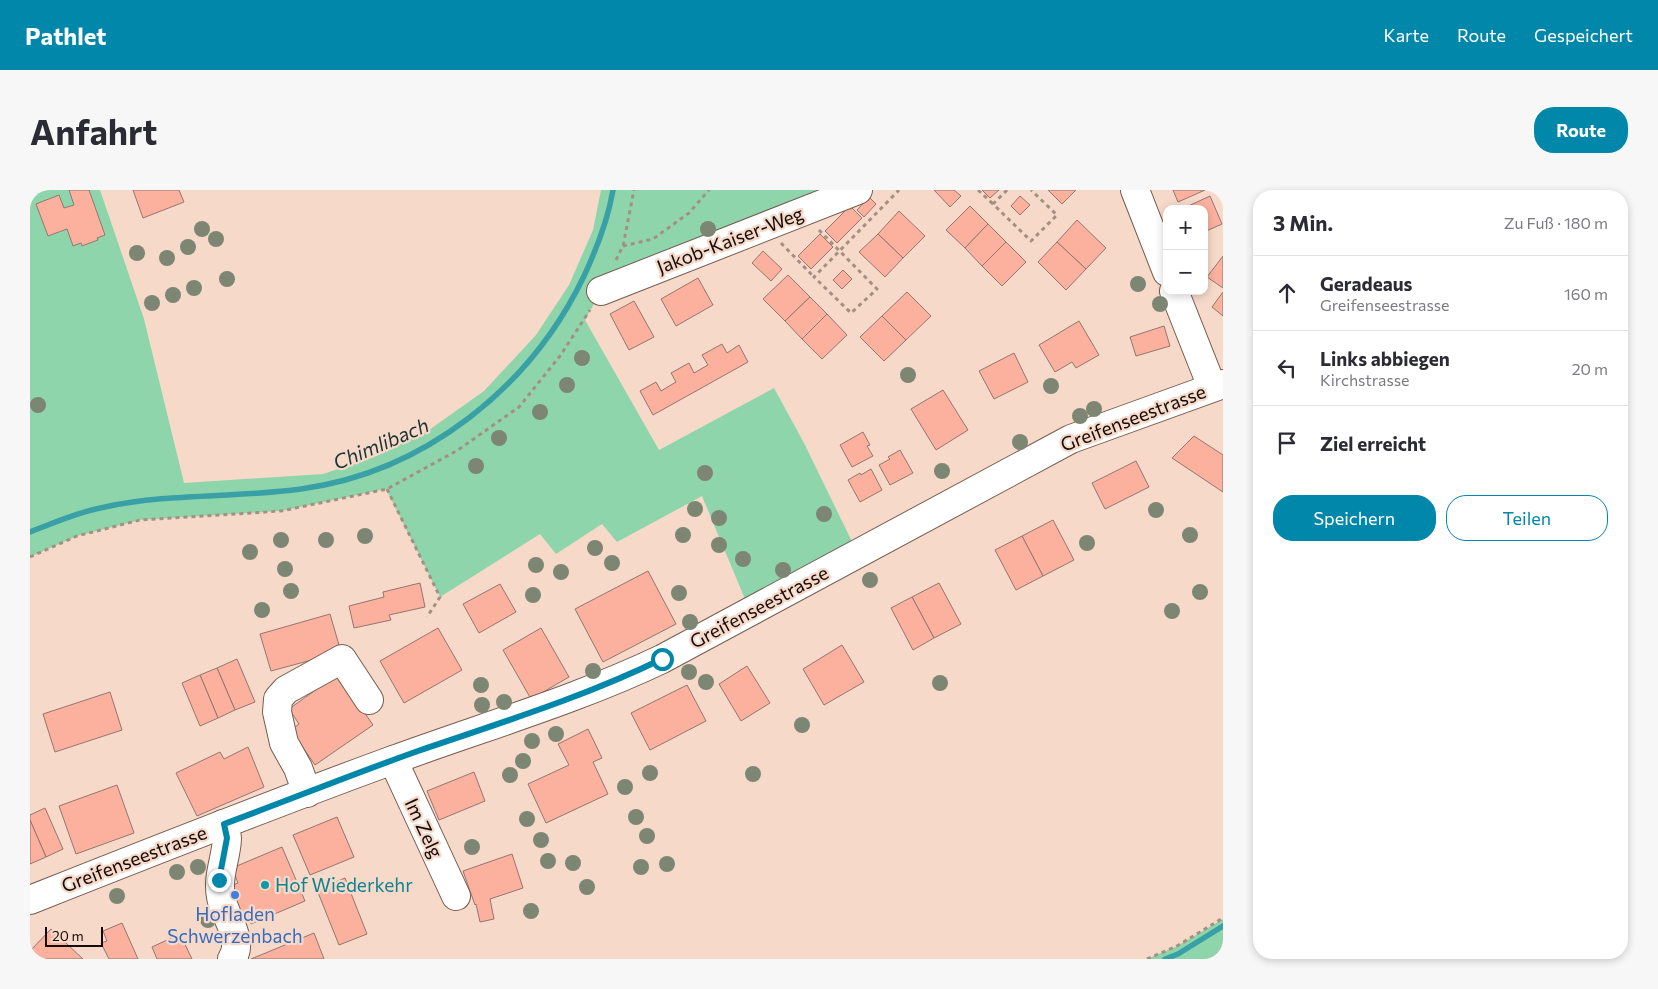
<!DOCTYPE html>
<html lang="de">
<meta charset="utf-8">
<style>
:root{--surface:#fff;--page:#f7f7f7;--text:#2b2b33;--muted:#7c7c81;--line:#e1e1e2;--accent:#0187a9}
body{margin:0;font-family:Commissioner,sans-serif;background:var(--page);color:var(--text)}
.controls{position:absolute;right:15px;top:15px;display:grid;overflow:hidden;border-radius:10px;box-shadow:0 2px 8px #0003}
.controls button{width:45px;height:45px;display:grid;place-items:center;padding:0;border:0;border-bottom:1px solid var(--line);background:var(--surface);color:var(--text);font:25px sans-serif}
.scale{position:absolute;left:15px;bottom:12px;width:58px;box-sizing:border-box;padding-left:5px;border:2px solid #140b06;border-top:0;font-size:14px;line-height:18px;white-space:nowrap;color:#140b06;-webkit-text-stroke:4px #f6d9c9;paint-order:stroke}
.stop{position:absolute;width:15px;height:15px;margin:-11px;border:4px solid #0187a9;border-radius:50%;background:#fff}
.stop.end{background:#0187a9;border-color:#fff;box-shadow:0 1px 5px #0008}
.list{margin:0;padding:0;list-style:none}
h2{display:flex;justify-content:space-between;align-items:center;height:65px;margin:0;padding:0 20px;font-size:21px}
h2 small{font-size:16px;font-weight:400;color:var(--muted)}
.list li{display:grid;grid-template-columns:32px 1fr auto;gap:15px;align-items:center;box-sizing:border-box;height:75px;padding:0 20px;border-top:1px solid var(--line)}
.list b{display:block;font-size:19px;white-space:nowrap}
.list p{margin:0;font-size:16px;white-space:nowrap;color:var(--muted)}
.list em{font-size:16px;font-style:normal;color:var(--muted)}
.actions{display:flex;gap:10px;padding:15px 20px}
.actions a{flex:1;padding:11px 0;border:1px solid var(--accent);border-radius:20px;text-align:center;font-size:18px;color:var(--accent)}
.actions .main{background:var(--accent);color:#fff}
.icon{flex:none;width:28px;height:28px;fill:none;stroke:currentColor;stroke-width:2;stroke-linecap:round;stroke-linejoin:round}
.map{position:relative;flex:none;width:1193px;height:769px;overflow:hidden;border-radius:20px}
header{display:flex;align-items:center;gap:30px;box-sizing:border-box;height:70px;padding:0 25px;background:var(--accent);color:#fff}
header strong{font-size:24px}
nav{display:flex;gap:28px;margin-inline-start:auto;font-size:18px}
.intro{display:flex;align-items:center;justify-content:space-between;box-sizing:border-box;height:120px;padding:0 30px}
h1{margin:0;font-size:35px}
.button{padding:12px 22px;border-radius:20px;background:var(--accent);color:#fff;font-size:18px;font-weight:700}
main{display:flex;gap:30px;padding:0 30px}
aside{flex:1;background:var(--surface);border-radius:20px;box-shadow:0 2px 8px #0003}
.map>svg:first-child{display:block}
.green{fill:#8ed5ac}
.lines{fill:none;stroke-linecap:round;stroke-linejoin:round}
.stream{stroke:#39a1a6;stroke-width:5.5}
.building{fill:#fcb09e;stroke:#94766f}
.minor-casing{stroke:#765d4f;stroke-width:30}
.path{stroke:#a58f83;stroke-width:3;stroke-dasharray:4 4;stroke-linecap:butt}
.minor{stroke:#fff;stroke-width:28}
.tree{fill:#7d8673}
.route{stroke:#0187a9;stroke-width:6}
.culture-dot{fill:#0f9aa8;stroke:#f6d9c9;stroke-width:2}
.shop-dot{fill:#3f7fe0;stroke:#f6d9c9;stroke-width:2}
.labels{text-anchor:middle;stroke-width:4.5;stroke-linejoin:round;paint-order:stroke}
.street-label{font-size:19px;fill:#140b06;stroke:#f6d9c9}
.culture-label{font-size:19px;fill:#0d838f;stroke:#f6d9c9;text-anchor:start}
.shop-label{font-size:19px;fill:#366cbe;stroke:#f6d9c9}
.water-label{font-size:20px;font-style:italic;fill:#1c3334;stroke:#f6d9c9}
</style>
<header>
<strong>Pathlet</strong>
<nav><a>Karte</a><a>Route</a><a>Gespeichert</a></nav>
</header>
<div class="intro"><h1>Anfahrt</h1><a class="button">Route</a></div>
<main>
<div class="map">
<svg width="1193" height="769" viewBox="0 0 1193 769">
<rect width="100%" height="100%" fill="#f6d9c9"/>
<g class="green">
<polygon points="0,0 70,0 114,129 154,293 293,284 344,267 399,240 454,201 506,145 539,95 563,40 571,0 828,0 571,101 555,130 629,260 744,198 774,253 828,364 720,421 672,306 587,352 572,334 526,364 510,344 410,407 356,299 251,321 110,330 47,346 0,367"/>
<polygon points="1193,729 1193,769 1117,769 1147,756"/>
</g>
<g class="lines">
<g class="stream">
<path d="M 0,342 C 25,332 49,322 75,317 C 139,303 206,308 271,299 C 395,282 501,197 554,86 C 567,58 578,30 583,0"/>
<polyline points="1135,769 1148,764 1193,736"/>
</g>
</g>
<g class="building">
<polygon points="39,0 59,0 75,45 67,48 68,50 52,56 51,53 43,56 37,39 18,46 6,14 29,5 34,18 44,15"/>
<polygon points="103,0 149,0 154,12 113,28"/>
<polygon points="904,0 924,0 931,6 920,17"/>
<polygon points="952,0 969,0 960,8"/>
<polygon points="1018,0 1046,0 1032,14"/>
<polygon points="1143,0 1175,0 1148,12"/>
<polygon points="990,6 1000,15 990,25 981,16"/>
<polygon points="1180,6 1192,34 1174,42 1174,19 1152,19"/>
<polygon points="839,7 846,14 834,27 827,20"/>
<polygon points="820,16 832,28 807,53 795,41"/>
<polygon points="940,16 958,34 935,58 916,40"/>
<polygon points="869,21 895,46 873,68 848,44"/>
<polygon points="1047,30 1076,58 1056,79 1027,52"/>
<polygon points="958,34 976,52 952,76 935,58"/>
<polygon points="790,44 803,57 781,79 768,66"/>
<polygon points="848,44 873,68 855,87 829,62"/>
<polygon points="976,52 996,72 972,96 952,76"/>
<polygon points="1027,52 1056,79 1036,100 1008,72"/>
<polygon points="733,61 752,79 741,91 722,73"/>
<polygon points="1193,66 1193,98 1177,87"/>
<polygon points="813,80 822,89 812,99 803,90"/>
<polygon points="758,85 780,107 755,131 733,109"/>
<polygon points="668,88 683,115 646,136 631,109"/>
<polygon points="877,102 901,126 876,150 852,126"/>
<polygon points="1193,102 1193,126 1182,117"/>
<polygon points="780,107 797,124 772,149 755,131"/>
<polygon points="604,111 624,147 599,160 580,124"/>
<polygon points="797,124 817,145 792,169 772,149"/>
<polygon points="852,126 876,150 854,171 830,147"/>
<polygon points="1049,131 1069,165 1046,178 1042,172 1025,182 1009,155"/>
<polygon points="1134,136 1140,156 1106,166 1100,147"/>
<polygon points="692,154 697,163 709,155 718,172 623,225 610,201 626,192 631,201 646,192 641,183 659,173 664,183 678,175 672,165"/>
<polygon points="984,163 998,192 964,209 949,181"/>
<polygon points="913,200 938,240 906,260 881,219"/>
<polygon points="833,242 840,255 837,256 843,266 822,277 810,255"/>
<polygon points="1164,246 1193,265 1193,302 1142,268"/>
<polygon points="870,260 883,283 860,295 849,275 860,269 858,267"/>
<polygon points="1106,271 1119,297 1075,319 1062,293"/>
<polygon points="841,279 852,300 830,312 818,290 830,283 831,285"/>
<polygon points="1023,330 1044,370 1013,386 992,346"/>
<polygon points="992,346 1013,386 986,400 965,360"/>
<polygon points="618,381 646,434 573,472 545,419"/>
<polygon points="390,393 395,417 359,425 361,430 324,438 319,416 354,407 353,402"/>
<polygon points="909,393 931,434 904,448 882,407"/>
<polygon points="470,394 486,422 449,443 433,414"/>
<polygon points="882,407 904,448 883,460 861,418"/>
<polygon points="300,424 311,462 241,481 230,444"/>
<polygon points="408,438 432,480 374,513 350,471"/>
<polygon points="511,438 539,487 501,509 473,460"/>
<polygon points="812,455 834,492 794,515 773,479"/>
<polygon points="207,469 225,512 205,520 187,478"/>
<polygon points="717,476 740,513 711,531 689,494"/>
<polygon points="187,478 205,520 188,528 170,485"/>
<polygon points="308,484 343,535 285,575 261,540 269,534 259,519"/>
<polygon points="170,485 188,528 170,536 152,493"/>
<polygon points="657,495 676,531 620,560 601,523"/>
<polygon points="80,502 92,540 25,562 13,524"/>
<polygon points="558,539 572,568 563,572 578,604 516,633 498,594 539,575 528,554"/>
<polygon points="218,557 234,597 167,626 146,583 190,562 194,569"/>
<polygon points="444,582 455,611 409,630 397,601"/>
<polygon points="87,595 104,643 46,664 29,616"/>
<polygon points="15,618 33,659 16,667 0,630 0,625"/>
<polygon points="307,627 324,667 280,685 263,645"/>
<polygon points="0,630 16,667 0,674"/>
<polygon points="252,657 275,711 221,734 220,730 210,733 196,698 208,693 202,678"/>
<polygon points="482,664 493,698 460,709 464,729 450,732 446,714 445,715 433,681"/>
<polygon points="315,688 337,744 309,755 287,700"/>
<polygon points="92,733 108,769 79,769 71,753 77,751 73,741"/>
<polygon points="21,739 53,769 0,769 0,761"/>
<polygon points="284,743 294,769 221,769"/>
<polygon points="150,744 162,769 127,769 122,757"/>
</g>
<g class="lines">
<defs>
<g id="minor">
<polyline points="1105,0 1137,82"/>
<polyline points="571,101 828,0"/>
<polyline points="1144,101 1182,197"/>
<polyline points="363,570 426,706"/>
<polyline points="277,603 268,578 254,553 247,522 248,509 256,500 312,469 339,510"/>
<path d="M 193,634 C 195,639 197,644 197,649 C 196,669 187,686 191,707 C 194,726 215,750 202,769"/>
<path d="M 0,710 C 121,662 242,614 363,570 C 453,537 546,510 632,469 L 1041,249 L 1193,194"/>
</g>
</defs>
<use href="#minor" class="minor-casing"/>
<g class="path">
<polyline points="948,0 963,14"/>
<polyline points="977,0 963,14 1001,51 1027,25 1001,0"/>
<polyline points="789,40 847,99 821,123 784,87 869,0"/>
<polyline points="751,53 784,87"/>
<polyline points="593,56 623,49 659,23 679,0"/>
<polyline points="586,70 593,56 604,0"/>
<polyline points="357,299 410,407 397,427"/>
<polyline points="0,367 47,346 110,330 251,321 357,299 428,260 489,217 530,166 560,120"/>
<polyline points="1117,769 1147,756 1193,728"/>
</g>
<use href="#minor" class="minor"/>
</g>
<g class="tree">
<circle cx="172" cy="39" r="8"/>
<circle cx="678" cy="39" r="8"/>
<circle cx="186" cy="49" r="8"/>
<circle cx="158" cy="57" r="8"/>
<circle cx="107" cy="63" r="8"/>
<circle cx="137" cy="68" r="8"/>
<circle cx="197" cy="89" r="8"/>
<circle cx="1108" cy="94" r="8"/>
<circle cx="164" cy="98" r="8"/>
<circle cx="143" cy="105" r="8"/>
<circle cx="122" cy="113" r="8"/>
<circle cx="1130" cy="114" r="8"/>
<circle cx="552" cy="168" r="8"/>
<circle cx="878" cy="185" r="8"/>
<circle cx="537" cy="195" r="8"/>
<circle cx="1021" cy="196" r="8"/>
<circle cx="8" cy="215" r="8"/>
<circle cx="1064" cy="219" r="8"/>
<circle cx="510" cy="222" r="8"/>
<circle cx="1050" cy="226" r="8"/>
<circle cx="469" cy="248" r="8"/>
<circle cx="990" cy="252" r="8"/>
<circle cx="446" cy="276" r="8"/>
<circle cx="912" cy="281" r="8"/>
<circle cx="675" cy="283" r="8"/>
<circle cx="665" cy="319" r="8"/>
<circle cx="1126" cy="320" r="8"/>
<circle cx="794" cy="324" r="8"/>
<circle cx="689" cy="328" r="8"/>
<circle cx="653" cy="345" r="8"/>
<circle cx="1160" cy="345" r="8"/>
<circle cx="335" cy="346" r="8"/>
<circle cx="251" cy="350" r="8"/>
<circle cx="296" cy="350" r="8"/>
<circle cx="1057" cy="353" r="8"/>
<circle cx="689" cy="355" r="8"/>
<circle cx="565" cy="358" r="8"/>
<circle cx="220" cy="362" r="8"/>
<circle cx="713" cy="369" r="8"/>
<circle cx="582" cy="373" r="8"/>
<circle cx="506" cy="375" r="8"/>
<circle cx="255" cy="379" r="8"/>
<circle cx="753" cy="380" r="8"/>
<circle cx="531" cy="382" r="8"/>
<circle cx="840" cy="390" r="8"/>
<circle cx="261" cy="401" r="8"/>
<circle cx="1170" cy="402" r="8"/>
<circle cx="649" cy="403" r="8"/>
<circle cx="503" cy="405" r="8"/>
<circle cx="232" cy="420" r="8"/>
<circle cx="1142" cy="421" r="8"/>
<circle cx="660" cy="432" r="8"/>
<circle cx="563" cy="481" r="8"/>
<circle cx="659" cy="482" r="8"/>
<circle cx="676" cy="492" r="8"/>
<circle cx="910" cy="493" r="8"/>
<circle cx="451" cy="495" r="8"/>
<circle cx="474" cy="512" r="8"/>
<circle cx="452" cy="515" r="8"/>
<circle cx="772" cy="535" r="8"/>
<circle cx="526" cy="544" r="8"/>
<circle cx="502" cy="551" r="8"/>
<circle cx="493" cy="571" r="8"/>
<circle cx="620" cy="583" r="8"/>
<circle cx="723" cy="584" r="8"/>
<circle cx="480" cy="585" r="8"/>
<circle cx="595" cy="597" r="8"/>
<circle cx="606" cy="627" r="8"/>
<circle cx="497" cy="629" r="8"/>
<circle cx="617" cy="646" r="8"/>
<circle cx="511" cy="650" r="8"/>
<circle cx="442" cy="657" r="8"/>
<circle cx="518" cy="671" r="8"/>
<circle cx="543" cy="673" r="8"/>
<circle cx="637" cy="674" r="8"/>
<circle cx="168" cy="677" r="8"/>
<circle cx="611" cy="677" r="8"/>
<circle cx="147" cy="682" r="8"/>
<circle cx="557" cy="697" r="8"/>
<circle cx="87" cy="706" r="8"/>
<circle cx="501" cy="721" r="8"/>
<circle cx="178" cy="730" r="8"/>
</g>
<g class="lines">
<path class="route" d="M 189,690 L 197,648 L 194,634 C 259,610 323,584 388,561 C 470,533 554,507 632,469"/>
</g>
<circle class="culture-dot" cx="235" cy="695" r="5"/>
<circle class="shop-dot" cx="205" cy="705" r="5"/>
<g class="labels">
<g class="street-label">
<text transform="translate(700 50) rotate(-21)" y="7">Jakob-Kaiser-Weg</text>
<text transform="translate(1103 228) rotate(-21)" y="7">Greifenseestrasse</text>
<text transform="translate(729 417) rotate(-28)" y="7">Greifenseestrasse</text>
<text transform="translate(394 638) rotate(65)" y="7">Im Zelg</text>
<text transform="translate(104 669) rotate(-21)" y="7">Greifenseestrasse</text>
</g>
<g class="culture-label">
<text x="245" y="702">Hof Wiederkehr</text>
</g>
<g class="shop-label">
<text x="205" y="731">Hofladen<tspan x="205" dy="22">Schwerzenbach</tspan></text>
</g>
<g class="water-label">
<text transform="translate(351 254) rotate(-23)" y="7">Chimlibach</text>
</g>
</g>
</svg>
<div class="controls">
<button>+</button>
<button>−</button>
</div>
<div class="scale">20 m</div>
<div class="stop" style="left:632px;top:469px"></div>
<div class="stop end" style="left:189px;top:690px"></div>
</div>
<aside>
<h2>3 Min.<small>Zu Fuß · 180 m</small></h2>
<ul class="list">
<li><svg class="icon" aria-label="ahead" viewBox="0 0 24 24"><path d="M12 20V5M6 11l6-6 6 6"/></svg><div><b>Geradeaus</b><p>Greifenseestrasse</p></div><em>160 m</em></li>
<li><svg class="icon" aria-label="left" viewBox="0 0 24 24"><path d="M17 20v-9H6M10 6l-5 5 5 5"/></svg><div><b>Links abbiegen</b><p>Kirchstrasse</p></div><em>20 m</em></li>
<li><svg class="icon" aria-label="arrive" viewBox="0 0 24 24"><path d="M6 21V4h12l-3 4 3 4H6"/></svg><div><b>Ziel erreicht</b></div></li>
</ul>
<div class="actions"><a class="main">Speichern</a><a>Teilen</a></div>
</aside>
</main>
